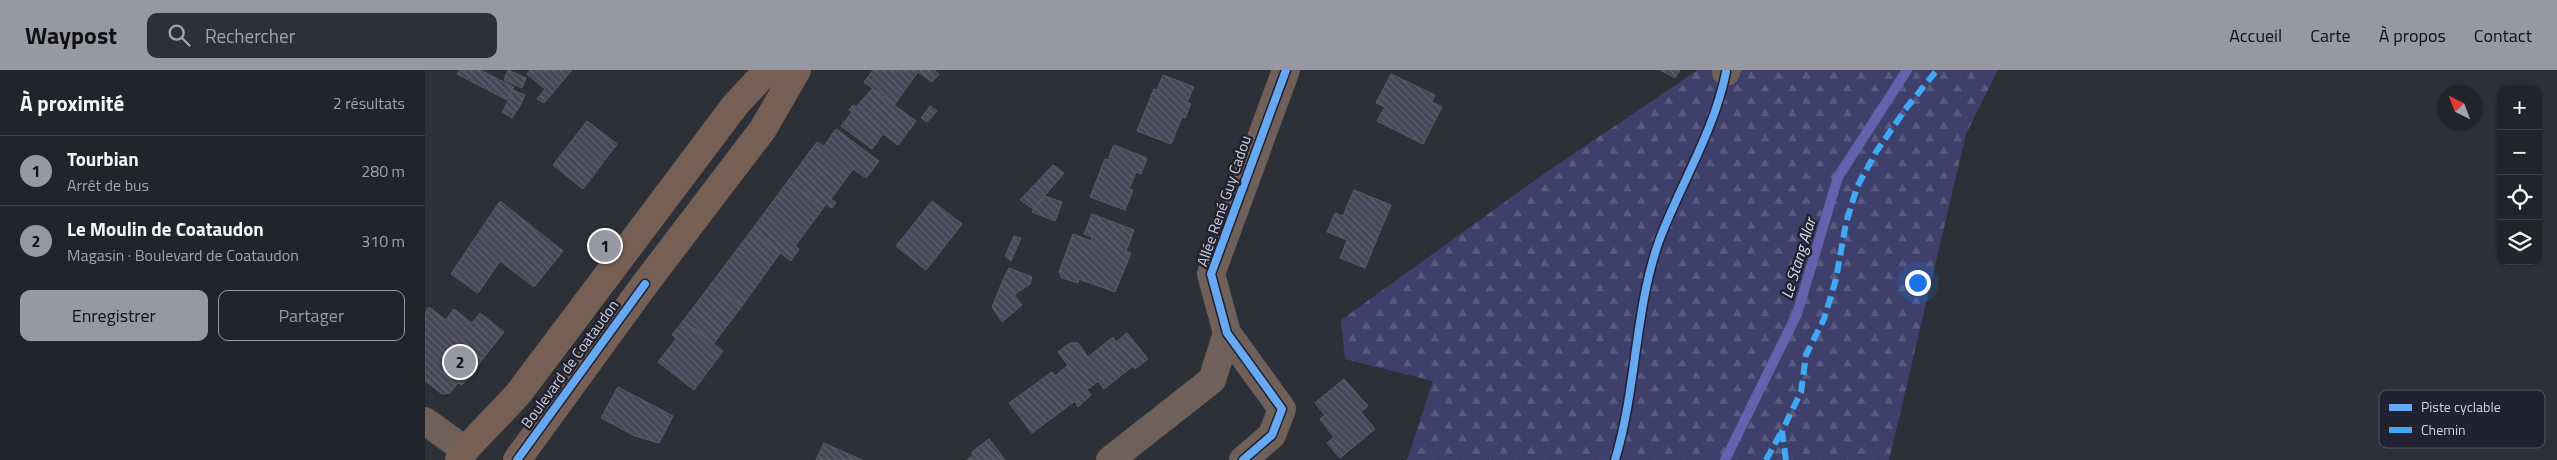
<!DOCTYPE html>
<html lang="fr">
<meta charset="utf-8">
<style>
:root{--surface:#22242a;--page:#2e3036;--text:#f1f3f6;--muted:#a2a4a8;--line:#3f4147;--accent:#9798a1}
body{margin:0;font-family:"Titillium Web",sans-serif;background:var(--page);color:var(--text)}
.controls{position:absolute;right:15px;top:15px;display:grid;overflow:hidden;border-radius:10px;box-shadow:0 1px 4px #0004}
.controls button{width:45px;height:45px;display:grid;place-items:center;padding:0;border:0;border-bottom:1px solid var(--line);background:var(--surface);color:var(--text);font:25px sans-serif}
.compass{position:absolute;left:2012px;top:15px;width:45px;height:45px;border-radius:50%;background:var(--surface);box-shadow:0 1px 4px #0004;rotate:318deg}
.you{position:absolute;left:1492px;top:212px;width:18px;height:18px;margin:-12px;border:4px solid #fff;border-radius:50%;background:#1a73e8;box-shadow:0 0 0 8px #1a73e833}
.badge{display:grid;place-items:center;width:32px;height:32px;border-radius:50%;background:var(--accent);color:#111;font-size:16px;font-weight:700}
.pin{position:absolute;translate:-50% -50%;border:2px solid #fff;box-shadow:0 1px 5px #0006}
.list{margin:0;padding:0;list-style:none}
h2{display:flex;justify-content:space-between;align-items:center;height:65px;margin:0;padding:0 20px;font-size:21px}
h2 small{font-size:16px;font-weight:400;color:var(--muted)}
.list li{display:grid;grid-template-columns:32px 1fr auto;gap:15px;align-items:center;box-sizing:border-box;height:70px;padding:0 20px;border-top:1px solid var(--line)}
.list b{display:block;font-size:19px;white-space:nowrap}
.list p{margin:0;font-size:16px;white-space:nowrap;color:var(--muted)}
.list em{font-size:16px;font-style:normal;color:var(--muted)}
.actions{display:flex;gap:10px;padding:15px 20px}
.actions a{flex:1;padding:11px 0;border:1px solid var(--accent);border-radius:10px;text-align:center;font-size:18px;color:var(--accent)}
.actions .main{background:var(--accent);color:#111}
.icon{flex:none;width:28px;height:28px;fill:none;stroke:currentColor;stroke-width:2;stroke-linecap:round;stroke-linejoin:round}
.map{position:relative;flex:none;width:2132px;height:390px;overflow:hidden}
header{display:flex;align-items:center;gap:30px;box-sizing:border-box;height:70px;padding:0 25px;background:var(--accent);color:#111}
header strong{font-size:24px}
nav{display:flex;gap:28px;margin-inline-start:auto;font-size:18px}
.search{width:350px;height:45px;background:var(--page);display:flex;align-items:center;gap:12px;box-sizing:border-box;padding:0 18px;border-radius:10px;color:var(--muted);font-size:19px}
main{display:flex}
aside{flex:1;background:var(--surface)}
.map>svg:first-child{display:block}
.forest{fill:url(#forest-firs)}
.lines{fill:none;stroke-linecap:round;stroke-linejoin:round}
.stream{stroke:#6263ac;stroke-width:10}
.building{fill:url(#building-back-hatch);stroke:#5c5d64}
.minor{stroke:#6f605a;stroke-width:28}
.major{stroke:#766055;stroke-width:28}
.quiet{stroke:#3fa9f5;stroke-width:6;stroke-dasharray:12 6;stroke-linecap:butt}
.cycleway-casing{stroke:#212231;stroke-width:11}
.cycleway{stroke:#66a8f1;stroke-width:8}
.labels{text-anchor:middle;stroke-width:5;stroke-linejoin:round;paint-order:stroke}
.street-label{font-size:15px;fill:#cfd0da;stroke:#212231}
.water-label{font-size:16px;font-style:italic;fill:#d9dbf1;stroke:#212231}
.key{fill:#212231;stroke:#555664;stroke-width:1}
.key-label{font-size:14px;fill:#cfd0da}
</style>
<header>
<strong>Waypost</strong>
<div class="search"><svg class="icon" aria-label="search" viewBox="0 0 24 24"><circle cx="10" cy="10" r="6"/><path d="M15 15l6 6"/></svg>Rechercher</div>
<nav><a>Accueil</a><a>Carte</a><a>À propos</a><a>Contact</a></nav>
</header>
<main>
<aside>
<h2>À proximité<small>2 résultats</small></h2>
<ul class="list">
<li><span class="badge">1</span><div><b>Tourbian</b><p>Arrêt de bus</p></div><em>280 m</em></li>
<li><span class="badge">2</span><div><b>Le Moulin de Coataudon</b><p>Magasin · Boulevard de Coataudon</p></div><em>310 m</em></li>
</ul>
<div class="actions"><a class="main">Enregistrer</a><a>Partager</a></div>
</aside>
<div class="map">
<svg width="2132" height="390" viewBox="0 0 2132 390">
<defs>
<pattern id="forest-firs" width="22" height="20" patternUnits="userSpaceOnUse" patternTransform="scale(1.25)"><rect width="22" height="20" fill="#3e406b"/><path d="M5 1l3.5 6h-7zM16 11l3.5 6h-7z" fill="#595b80"/></pattern>
<pattern id="building-back-hatch" width="6" height="6" patternUnits="userSpaceOnUse" patternTransform="scale(1.25)"><rect width="6" height="6" fill="#474759"/><path d="M-1 5l2 2M0 0l6 6M5-1l2 2" fill="none" stroke="#606070"/></pattern>
</defs>
<rect width="100%" height="100%" fill="#2e3038"/>
<polygon class="forest" points="1273,0 1573,0 1541,64 1464,390 982,390 1008,311 920,289 916,250 1120,103"/>
<g class="lines">
<polyline class="stream" points="1300,390 1372,244 1413,107 1482,0"/>
</g>
<g class="building">
<polygon points="35,0 55,0 89,17 82,30 32,4"/>
<polygon points="83,0 101,8 97,18 79,10"/>
<polygon points="105,0 147,0 119,33 112,29 120,19 102,4"/>
<polygon points="448,0 509,0 514,4 507,12 493,2 469,35 439,12"/>
<polygon points="1235,0 1255,0 1250,8"/>
<polygon points="966,4 1010,25 1007,32 1017,37 998,74 952,51 960,37 951,33"/>
<polygon points="738,5 769,17 762,32 766,34 760,48 757,47 746,74 712,61 729,19 732,20"/>
<polygon points="447,19 491,51 473,75 458,64 447,79 416,56 427,42 424,40 428,35 431,37"/>
<polygon points="88,20 100,25 96,34 83,27"/>
<polygon points="85,28 96,34 87,48 77,42"/>
<polygon points="505,36 512,41 502,52 496,48"/>
<polygon points="162,51 192,74 158,119 128,95"/>
<polygon points="411,59 454,91 441,108 428,99 406,129 411,133 407,138 401,134 399,137 363,111 392,72 399,76"/>
<polygon points="689,75 722,88 716,104 711,102 704,119 708,120 700,140 665,127 680,89 683,90"/>
<polygon points="628,95 639,103 608,139 595,130"/>
<polygon points="363,111 399,137 370,176 374,179 366,191 326,161"/>
<polygon points="929,120 966,135 940,198 915,188 922,170 902,162 910,143 918,146"/>
<polygon points="620,126 637,132 630,151 607,142"/>
<polygon points="75,131 138,181 109,217 75,191 53,223 26,204"/>
<polygon points="507,131 537,154 501,200 471,176"/>
<polygon points="667,144 709,160 701,181 706,183 690,222 654,209 653,213 637,208 634,202 648,164 666,171 667,167 659,164"/>
<polygon points="326,161 355,183 317,236 286,214"/>
<polygon points="589,166 596,168 586,191 580,186"/>
<polygon points="584,198 607,207 605,214 589,225 578,210"/>
<polygon points="578,210 597,235 577,252 567,237"/>
<polygon points="286,214 317,236 289,273 258,251"/>
<polygon points="4,237 21,250 29,239 47,253 55,243 79,262 37,315 33,313 25,323 17,324 0,311 0,243"/>
<polygon points="258,251 298,281 269,320 233,292 251,269 247,265"/>
<polygon points="702,263 723,289 710,299 708,296 679,319 673,311 662,320 633,282 645,273 653,273 663,287 688,267 691,272"/>
<polygon points="643,295 666,325 653,337 650,331 607,363 584,333 627,302 630,306"/>
<polygon points="919,309 943,336 936,342 950,359 915,388 902,373 909,367 895,349 900,345 890,333"/>
<polygon points="193,317 248,346 234,373 210,366 176,348"/>
<polygon points="564,369 580,390 542,390 548,385 547,382"/>
<polygon points="399,373 437,390 391,390"/>
</g>
<g class="lines">
<g class="minor">
<polyline points="1301,2 1302,0"/>
<polyline points="0,351 40,380"/>
<polyline points="685,390 787,310 802,263"/>
<polyline points="818,390 847,365 857,339 802,263 786,204 861,0"/>
</g>
<g class="major">
<polyline points="34,390 40,380 93,324 311,34 343,0"/>
<polyline points="92,390 220,214 338,59 372,0"/>
</g>
<g class="quiet">
<polyline points="1341,390 1357,361"/>
<polyline points="1361,390 1357,361 1376,322 1381,285 1399,249 1411,209 1421,153 1432,117 1451,82 1482,37 1512,0"/>
</g>
<defs>
<g id="cycleway">
<polyline points="92,390 220,214"/>
<polyline points="818,390 847,365 857,339 802,263 786,204 861,0"/>
<path d="M 1190,390 C 1212,318 1209,242 1234,171 C 1255,115 1289,62 1301,2"/>
</g>
</defs>
<use href="#cycleway" class="cycleway-casing"/>
<use href="#cycleway" class="cycleway"/>
</g>
<g class="labels">
<g class="street-label">
<text transform="translate(799 131) rotate(-71)" y="5">Allée René Guy Cadou</text>
<text transform="translate(145 294) rotate(-54)" y="5">Boulevard de Coataudon</text>
</g>
<g class="water-label">
<text transform="translate(1373 188) rotate(-73)" y="6">Le Stang Alar</text>
</g>
</g>
<rect x="1954" y="320" width="166" height="58" rx="8" class="key"/>
<rect x="1964" y="334" width="23" height="7" fill="#66a8f1"/>
<rect x="1964" y="357" width="23" height="6" fill="#3fa9f5"/>
<g class="key-label">
<text x="1996" y="342">Piste cyclable</text>
<text x="1996" y="365">Chemin</text>
</g>
</svg>
<div class="controls">
<button>+</button>
<button>−</button>
<button><svg class="icon" aria-label="locate" viewBox="0 0 24 24"><circle cx="12" cy="12" r="6"/><path d="M12 2v4M12 18v4M2 12h4M18 12h4"/></svg></button>
<button><svg class="icon" aria-label="layers" viewBox="0 0 24 24"><path d="M12 4l9 5-9 5-9-5zM3 14l9 5 9-5"/></svg></button>
</div>
<svg class="compass" viewBox="-18 -18 36 36"><path d="M0-13l5 13h-10z" fill="#e53935"/><path d="M0 13l5-13h-10z" fill="#a2a4a8"/></svg>
<div class="you"></div>
<div class="pin badge" style="left:180px;top:176px">1</div>
<div class="pin badge" style="left:35px;top:292px">2</div>
</div>
</main>
